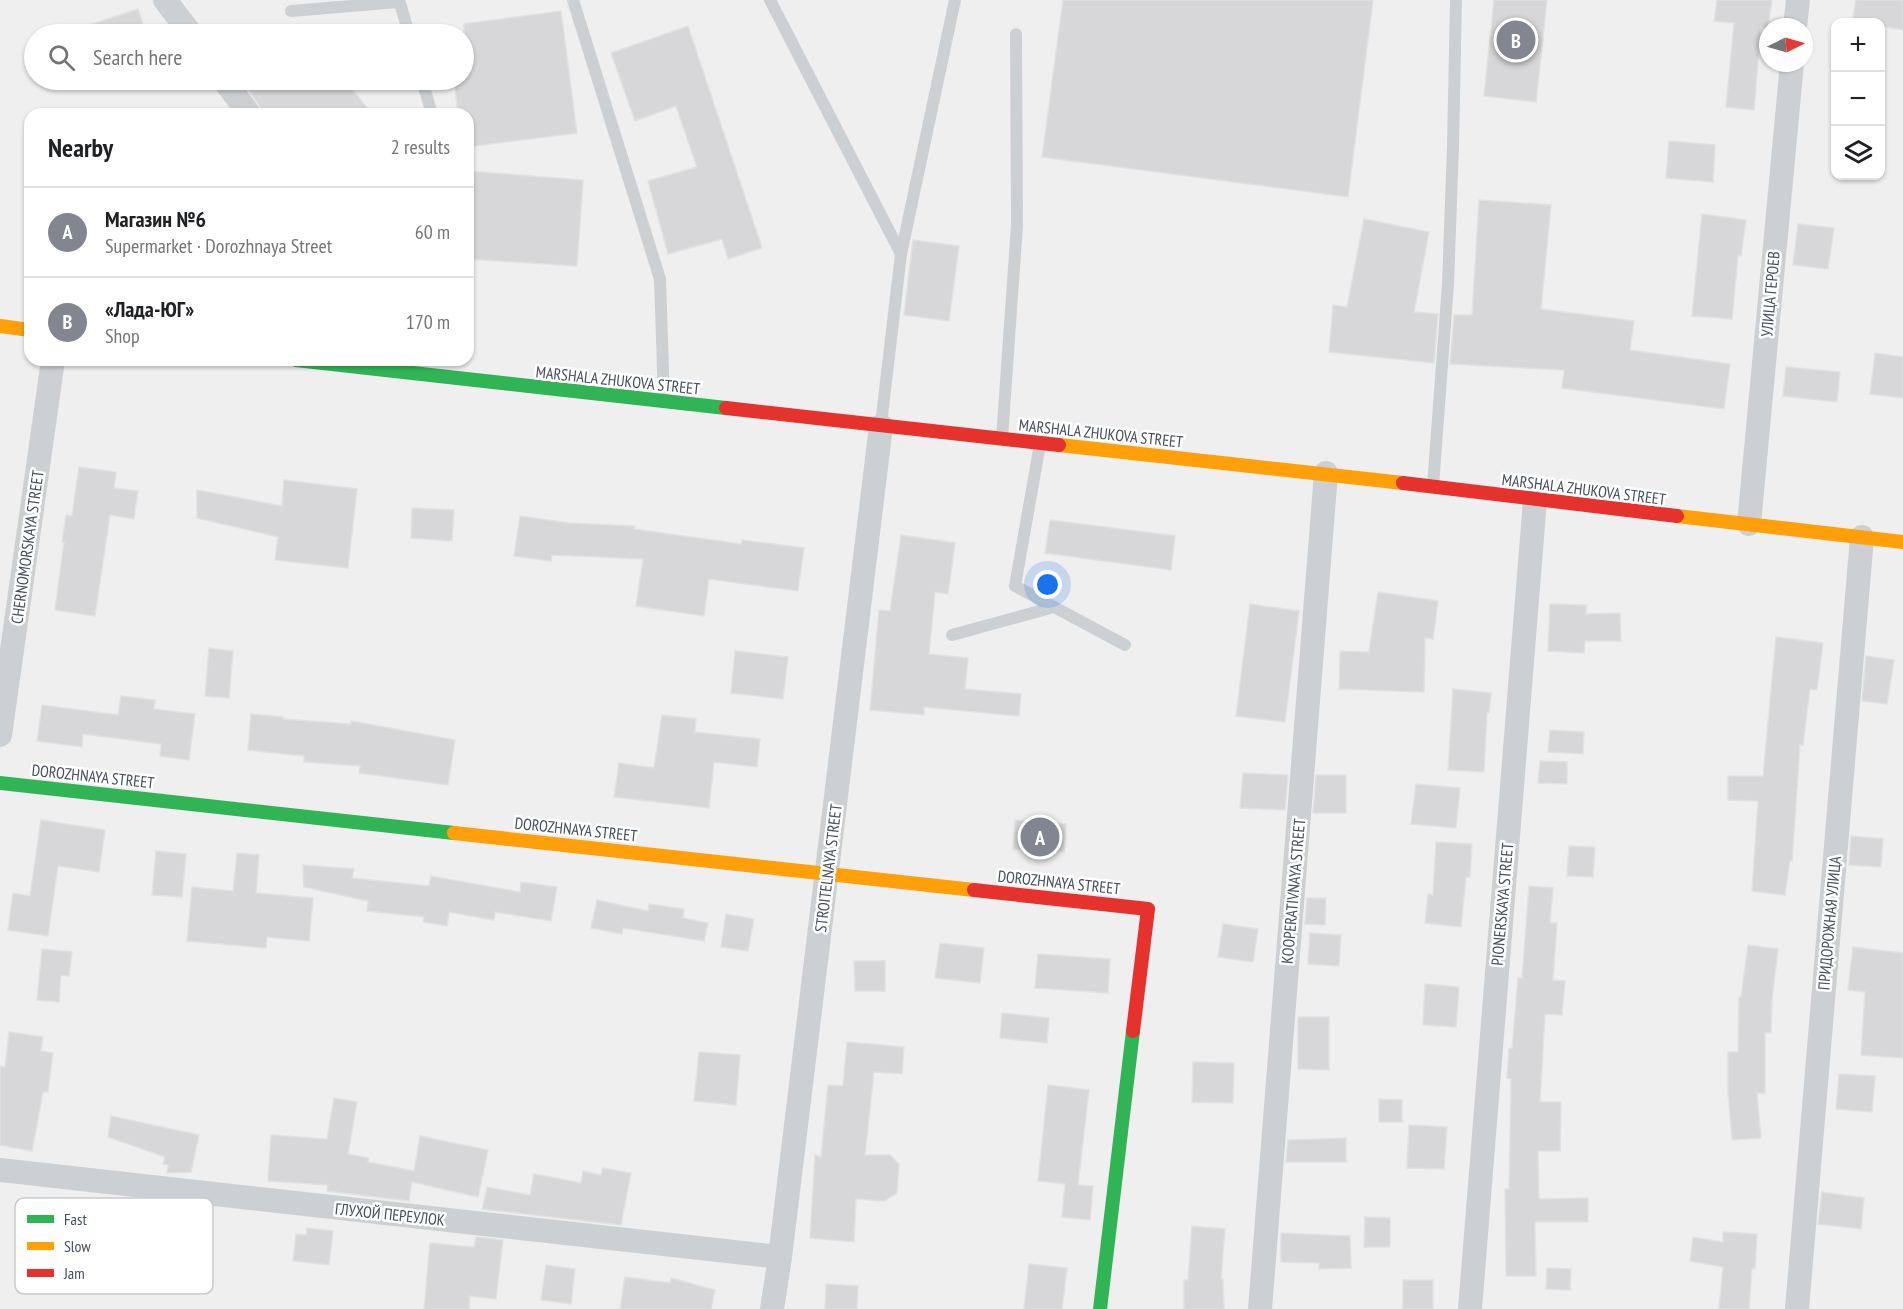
<!DOCTYPE html>
<meta charset="utf-8">
<style>
:root{--surface:#fff;--page:#f2f2f2;--text:#202124;--muted:#757577;--line:#e0e0e0;--accent:#818690}
body{margin:0;font-family:"PT Sans Narrow",sans-serif;background:var(--page);color:var(--text)}
.controls{position:absolute;right:18px;top:18px;display:grid;overflow:hidden;border-radius:12px;box-shadow:0 2px 4px #0004}
.controls button{width:54px;height:54px;display:grid;place-items:center;padding:0;border:0;border-bottom:2px solid var(--line);background:var(--surface);color:var(--text);font:30px sans-serif}
.compass{position:absolute;left:1759px;top:18px;width:54px;height:54px;border-radius:50%;background:var(--surface);box-shadow:0 2px 4px #0004;rotate:85deg}
.you{position:absolute;left:1048px;top:585px;width:21px;height:21px;margin:-15px;border:4px solid #fff;border-radius:50%;background:#1a73e8;box-shadow:0 0 0 9px #1a73e833}
.badge{display:grid;place-items:center;width:39px;height:39px;border-radius:50%;background:var(--accent);color:#fff;font-size:20px;font-weight:700}
.pin{position:absolute;translate:-50% -50%;border:3px solid #fff;box-shadow:0 2px 6px #0006}
.list{margin:0;padding:0;list-style:none}
h2{display:flex;justify-content:space-between;align-items:center;height:78px;margin:0;padding:0 24px;font-size:26px}
h2 small{font-size:20px;font-weight:400;color:var(--muted)}
.list li{display:grid;grid-template-columns:39px 1fr auto;gap:18px;align-items:center;box-sizing:border-box;height:90px;padding:0 24px;border-top:2px solid var(--line)}
.list b{display:block;font-size:22px;white-space:nowrap}
.list p{margin:0;font-size:20px;white-space:nowrap;color:var(--muted)}
.list em{font-size:20px;font-style:normal;color:var(--muted)}
.icon{flex:none;width:33px;height:33px;fill:none;stroke:currentColor;stroke-width:2;stroke-linecap:round;stroke-linejoin:round}
.map{position:relative;flex:none;width:1903px;height:1309px;overflow:hidden}
.search{position:absolute;background:var(--surface);box-shadow:0 2px 4px #0004;left:24px;top:24px;width:450px;height:66px;display:flex;align-items:center;gap:15px;box-sizing:border-box;padding:0 21px;border-radius:33px;color:var(--muted);font-size:22px}
.panel{position:absolute;background:var(--surface);box-shadow:0 2px 4px #0004;left:24px;top:108px;width:450px;height:258px;border-radius:18px}
.map>svg:first-child{display:block}
.building{fill:#d7d7d9;stroke:#e1e1e2;stroke-width:1.5}
.lines{fill:none;stroke-linecap:round;stroke-linejoin:round}
.lane{stroke:#cdd0d3;stroke-width:12}
.street{stroke:#cdd0d3;stroke-width:24}
.fast{stroke:#30b455;stroke-width:14}
.slow{stroke:#ff9f0a;stroke-width:14}
.jam{stroke:#e5322d;stroke-width:14}
.labels{text-anchor:middle;stroke-width:5;stroke-linejoin:round;paint-order:stroke}
.street-label{font-size:16px;fill:#454e5d;stroke:#fff}
.key{fill:#fff;stroke:#c7cace;stroke-width:1.5}
.key-label{font-size:16px;fill:#454e5d}
</style>
<div class="map">
<svg width="1903" height="1309" viewBox="0 0 1903 1309">
<rect width="100%" height="100%" fill="#f0efef"/>
<g class="building">
<polygon points="1063,0 1373,0 1348,197 1042,157"/>
<polygon points="1494,0 1547,0 1536,102 1484,96"/>
<polygon points="1717,0 1772,0 1768,28 1761,27 1754,110 1726,107 1734,23 1714,21"/>
<polygon points="1856,0 1903,0 1903,30 1881,26 1881,22 1852,22"/>
<polygon points="138,9 146,34 75,34 74,30"/>
<polygon points="561,11 577,133 468,147 468,114 458,114 454,80 464,80 464,24"/>
<polygon points="688,26 762,248 728,259 722,239 668,254 648,181 697,167 676,106 635,121 611,53"/>
<polygon points="260,80 345,80 372,114 265,114 248,89"/>
<polygon points="1669,141 1715,145 1713,182 1666,178"/>
<polygon points="468,171 583,180 577,266 468,259"/>
<polygon points="1479,200 1551,205 1541,309 1634,321 1630,350 1730,364 1724,409 1562,388 1564,370 1450,364 1454,315 1472,315"/>
<polygon points="1702,214 1746,220 1741,256 1738,255 1732,319 1692,316"/>
<polygon points="1364,219 1429,232 1414,312 1438,314 1434,363 1329,352 1333,305 1347,307"/>
<polygon points="1798,224 1834,228 1828,269 1793,265"/>
<polygon points="913,240 959,246 949,321 904,315"/>
<polygon points="1875,353 1903,357 1903,398 1870,394"/>
<polygon points="1786,367 1840,372 1837,402 1783,396"/>
<polygon points="79,467 116,472 114,488 138,491 134,519 110,515 95,616 55,610 64,542 62,542 66,515 72,516"/>
<polygon points="284,480 357,489 348,568 275,560 278,537 197,518 197,490 282,506"/>
<polygon points="412,508 454,510 452,541 411,538"/>
<polygon points="520,516 569,523 634,526 634,529 741,544 742,540 804,548 798,591 709,579 704,616 636,606 643,559 552,555 551,561 514,556"/>
<polygon points="1050,520 1175,536 1171,570 1045,553"/>
<polygon points="901,535 955,543 948,594 935,592 929,654 968,658 965,689 1021,694 1019,716 924,707 924,715 870,710 879,610 890,611"/>
<polygon points="1378,592 1438,601 1433,639 1425,638 1424,692 1339,689 1340,651 1369,652"/>
<polygon points="1250,604 1299,611 1285,722 1236,716"/>
<polygon points="1550,604 1586,605 1586,614 1620,613 1621,641 1585,641 1584,653 1548,651"/>
<polygon points="1776,637 1823,643 1817,690 1810,689 1803,745 1800,745 1792,861 1790,861 1785,895 1752,891 1758,801 1728,800 1728,776 1763,776"/>
<polygon points="209,648 233,651 229,698 205,696"/>
<polygon points="735,651 788,657 783,699 731,693"/>
<polygon points="1866,656 1894,660 1887,704 1862,701"/>
<polygon points="1453,689 1491,693 1489,713 1487,713 1484,772 1448,770"/>
<polygon points="121,696 155,700 154,709 195,714 189,760 160,756 161,744 83,734 82,747 37,741 42,705 118,715"/>
<polygon points="251,714 283,717 283,719 351,724 351,721 455,740 448,785 359,773 360,766 304,762 304,756 248,750"/>
<polygon points="662,715 696,719 695,732 760,739 757,767 714,762 709,808 614,797 619,763 654,768"/>
<polygon points="1550,730 1584,732 1583,754 1548,752"/>
<polygon points="1540,761 1567,762 1567,784 1538,783"/>
<polygon points="1243,773 1288,775 1285,810 1240,808"/>
<polygon points="1316,775 1346,775 1346,813 1313,813"/>
<polygon points="1416,784 1460,788 1456,828 1411,824"/>
<polygon points="41,820 105,830 99,872 58,866 48,936 8,930 13,893 30,896"/>
<polygon points="1015,820 1066,824 1064,852 1013,849"/>
<polygon points="1851,836 1883,839 1881,867 1849,865"/>
<polygon points="1436,842 1472,844 1470,877 1466,877 1461,927 1425,923 1428,894 1433,895"/>
<polygon points="1569,846 1595,847 1593,877 1567,876"/>
<polygon points="156,851 186,854 182,897 152,895"/>
<polygon points="237,853 259,855 256,893 313,898 309,941 267,937 266,948 187,941 192,887 233,891"/>
<polygon points="303,865 354,869 352,878 429,886 431,876 520,892 521,882 557,887 551,921 495,912 494,920 449,912 447,926 423,922 424,917 367,911 368,901 304,887"/>
<polygon points="1529,886 1553,888 1550,923 1557,923 1553,980 1565,981 1562,1015 1545,1014 1540,1102 1561,1102 1560,1151 1538,1151 1539,1199 1588,1198 1588,1222 1535,1222 1536,1276 1506,1276 1505,1189 1509,1189 1511,1079 1507,1078 1509,1049 1512,1049 1518,978 1522,978"/>
<polygon points="1307,898 1326,898 1325,925 1305,924"/>
<polygon points="597,900 648,911 649,904 684,909 683,918 708,923 704,941 623,928 622,934 591,928"/>
<polygon points="726,914 754,919 748,951 721,947"/>
<polygon points="1223,924 1258,929 1253,962 1218,957"/>
<polygon points="1310,933 1341,935 1339,966 1308,964"/>
<polygon points="940,943 984,948 980,983 935,978"/>
<polygon points="1748,945 1778,949 1772,1000 1771,1033 1765,1033 1765,1093 1757,1093 1761,1138 1732,1140 1728,1093 1728,1052 1738,1052 1739,997 1741,997"/>
<polygon points="1853,947 1903,953 1903,1058 1861,1055 1865,992 1848,990"/>
<polygon points="42,949 72,952 69,976 61,975 59,1002 37,1000"/>
<polygon points="1038,954 1110,959 1108,993 1035,988"/>
<polygon points="854,961 885,961 885,991 855,991"/>
<polygon points="1425,984 1459,987 1456,1027 1423,1025"/>
<polygon points="1002,1013 1049,1018 1047,1043 1000,1038"/>
<polygon points="1298,1017 1329,1017 1329,1070 1298,1069"/>
<polygon points="9,1032 43,1037 41,1051 53,1053 48,1092 43,1092 32,1151 0,1145 0,1066 5,1067"/>
<polygon points="847,1042 904,1047 902,1074 874,1072 865,1155 890,1155 899,1164 897,1193 884,1201 856,1199 854,1242 810,1238 815,1155 821,1157 828,1085 843,1086"/>
<polygon points="699,1052 740,1055 736,1105 694,1101"/>
<polygon points="1193,1062 1234,1063 1233,1103 1192,1102"/>
<polygon points="1839,1074 1875,1076 1872,1112 1836,1109"/>
<polygon points="1048,1085 1089,1090 1078,1185 1093,1186 1090,1220 1062,1217 1065,1184 1038,1181"/>
<polygon points="334,1098 357,1102 348,1154 369,1158 368,1162 414,1171 420,1136 488,1150 478,1197 412,1182 409,1201 327,1191 328,1185 268,1181 271,1135 327,1139"/>
<polygon points="1379,1099 1402,1100 1402,1122 1379,1122"/>
<polygon points="111,1116 199,1135 191,1172 167,1173 168,1165 163,1164 165,1157 108,1137"/>
<polygon points="1409,1125 1447,1127 1444,1169 1407,1168"/>
<polygon points="1346,1138 1346,1162 1286,1162 1288,1140"/>
<polygon points="603,1168 631,1173 621,1225 482,1209 487,1187 530,1195 534,1174 581,1183 583,1171 601,1175"/>
<polygon points="1822,1192 1864,1198 1861,1229 1818,1224"/>
<polygon points="1365,1217 1390,1218 1390,1247 1364,1247"/>
<polygon points="1192,1226 1225,1229 1221,1279 1223,1279 1224,1309 1184,1309 1184,1280 1188,1280"/>
<polygon points="307,1228 333,1231 329,1265 293,1261 296,1234 306,1235"/>
<polygon points="1723,1232 1757,1234 1755,1269 1752,1268 1749,1309 1719,1309 1723,1267 1690,1261 1693,1237 1723,1242"/>
<polygon points="1281,1233 1350,1236 1351,1268 1319,1269 1319,1263 1281,1262"/>
<polygon points="476,1237 503,1240 496,1299 470,1296 469,1309 424,1309 430,1243 474,1247"/>
<polygon points="1029,1264 1067,1268 1062,1309 1024,1309"/>
<polygon points="546,1265 575,1269 571,1304 541,1300"/>
<polygon points="1547,1268 1571,1269 1570,1290 1546,1289"/>
<polygon points="625,1277 670,1283 671,1278 715,1290 711,1309 620,1309"/>
<rect x="1403" y="1280" width="30" height="29"/>
<polygon points="826,1284 858,1286 857,1309 825,1309"/>
</g>
<g class="lines">
<g class="lane">
<polyline points="399,0 409,34"/>
<polyline points="573,0 660,279 664,400"/>
<polyline points="770,0 901,254"/>
<polyline points="291,11 399,2"/>
<polyline points="422,80 432,114"/>
<polyline points="881,424 901,254 955,0"/>
<polyline points="1002,438 1017,225 1016,34"/>
<polyline points="1040,444 1015,586 1125,645"/>
<polyline points="1433,486 1448,284 1453,146 1456,0"/>
<polyline points="952,635 1054,607"/>
</g>
<g class="street">
<polyline points="165,0 191,34"/>
<polyline points="1795,27 1798,0"/>
<polyline points="224,80 249,114"/>
<polyline points="1749,524 1792,63"/>
<polyline points="0,735 53,360"/>
<polyline points="0,1170 780,1257"/>
<polyline points="772,1309 780,1257 881,426"/>
<polyline points="1260,1309 1326,473"/>
<polyline points="1470,1309 1535,500"/>
<polyline points="1797,1309 1862,537"/>
</g>
<g class="fast">
<polyline points="296,360 726,408"/>
<polyline points="0,783 454,833"/>
<polyline points="1100,1309 1133,1031"/>
</g>
<g class="slow">
<polyline points="0,326 30,330"/>
<polyline points="1059,445 1403,483"/>
<polyline points="1677,516 1903,542"/>
<polyline points="454,833 974,890"/>
</g>
<g class="jam">
<polyline points="726,408 1059,445"/>
<polyline points="1403,483 1677,516"/>
<polyline points="974,890 1148,909 1133,1031"/>
</g>
</g>
<g class="labels">
<g class="street-label">
<text transform="translate(1770 294) rotate(-85)" y="6">УЛИЦА ГЕРОЕВ</text>
<text transform="translate(618 380) rotate(6)" y="6">MARSHALA ZHUKOVA STREET</text>
<text transform="translate(1101 433) rotate(6)" y="6">MARSHALA ZHUKOVA STREET</text>
<text transform="translate(1584 489) rotate(7)" y="6">MARSHALA ZHUKOVA STREET</text>
<text transform="translate(27 547) rotate(-82)" y="6">CHERNOMORSKAYA STREET</text>
<text transform="translate(93 776) rotate(6)" y="6">DOROZHNAYA STREET</text>
<text transform="translate(576 829) rotate(6)" y="6">DOROZHNAYA STREET</text>
<text transform="translate(828 868) rotate(-83)" y="6">STROITELNAYA STREET</text>
<text transform="translate(1059 882) rotate(6)" y="6">DOROZHNAYA STREET</text>
<text transform="translate(1293 891) rotate(-85)" y="6">KOOPERATIVNAYA STREET</text>
<text transform="translate(1502 904) rotate(-85)" y="6">PIONERSKAYA STREET</text>
<text transform="translate(1829 923) rotate(-85)" y="6">ПРИДОРОЖНАЯ УЛИЦА</text>
<text transform="translate(390 1214) rotate(6)" y="6">ГЛУХОЙ ПЕРЕУЛОК</text>
</g>
</g>
<rect x="15" y="1198" width="198" height="96" rx="9" class="key"/>
<rect x="27" y="1215" width="27" height="8" fill="#30b455"/>
<rect x="27" y="1242" width="27" height="8" fill="#ff9f0a"/>
<rect x="27" y="1269" width="27" height="8" fill="#e5322d"/>
<g class="key-label">
<text x="64" y="1225">Fast</text>
<text x="64" y="1252">Slow</text>
<text x="64" y="1279">Jam</text>
</g>
</svg>
<div class="controls">
<button>+</button>
<button>−</button>
<button><svg class="icon" aria-label="layers" viewBox="0 0 24 24"><path d="M12 4l9 5-9 5-9-5zM3 14l9 5 9-5"/></svg></button>
</div>
<svg class="compass" viewBox="-18 -18 36 36"><path d="M0-13l5 13h-10z" fill="#e53935"/><path d="M0 13l5-13h-10z" fill="#757577"/></svg>
<div class="you"></div>
<div class="pin badge" style="left:1040px;top:837px">A</div>
<div class="pin badge" style="left:1516px;top:40px">B</div>
<div class="search"><svg class="icon" aria-label="search" viewBox="0 0 24 24"><circle cx="10" cy="10" r="6"/><path d="M15 15l6 6"/></svg>Search here</div>
<section class="panel">
<h2>Nearby<small>2 results</small></h2>
<ul class="list">
<li><span class="badge">A</span><div><b>Магазин №6</b><p>Supermarket · Dorozhnaya Street</p></div><em>60 m</em></li>
<li><span class="badge">B</span><div><b>«Лада-ЮГ»</b><p>Shop</p></div><em>170 m</em></li>
</ul>
</section>
</div>
